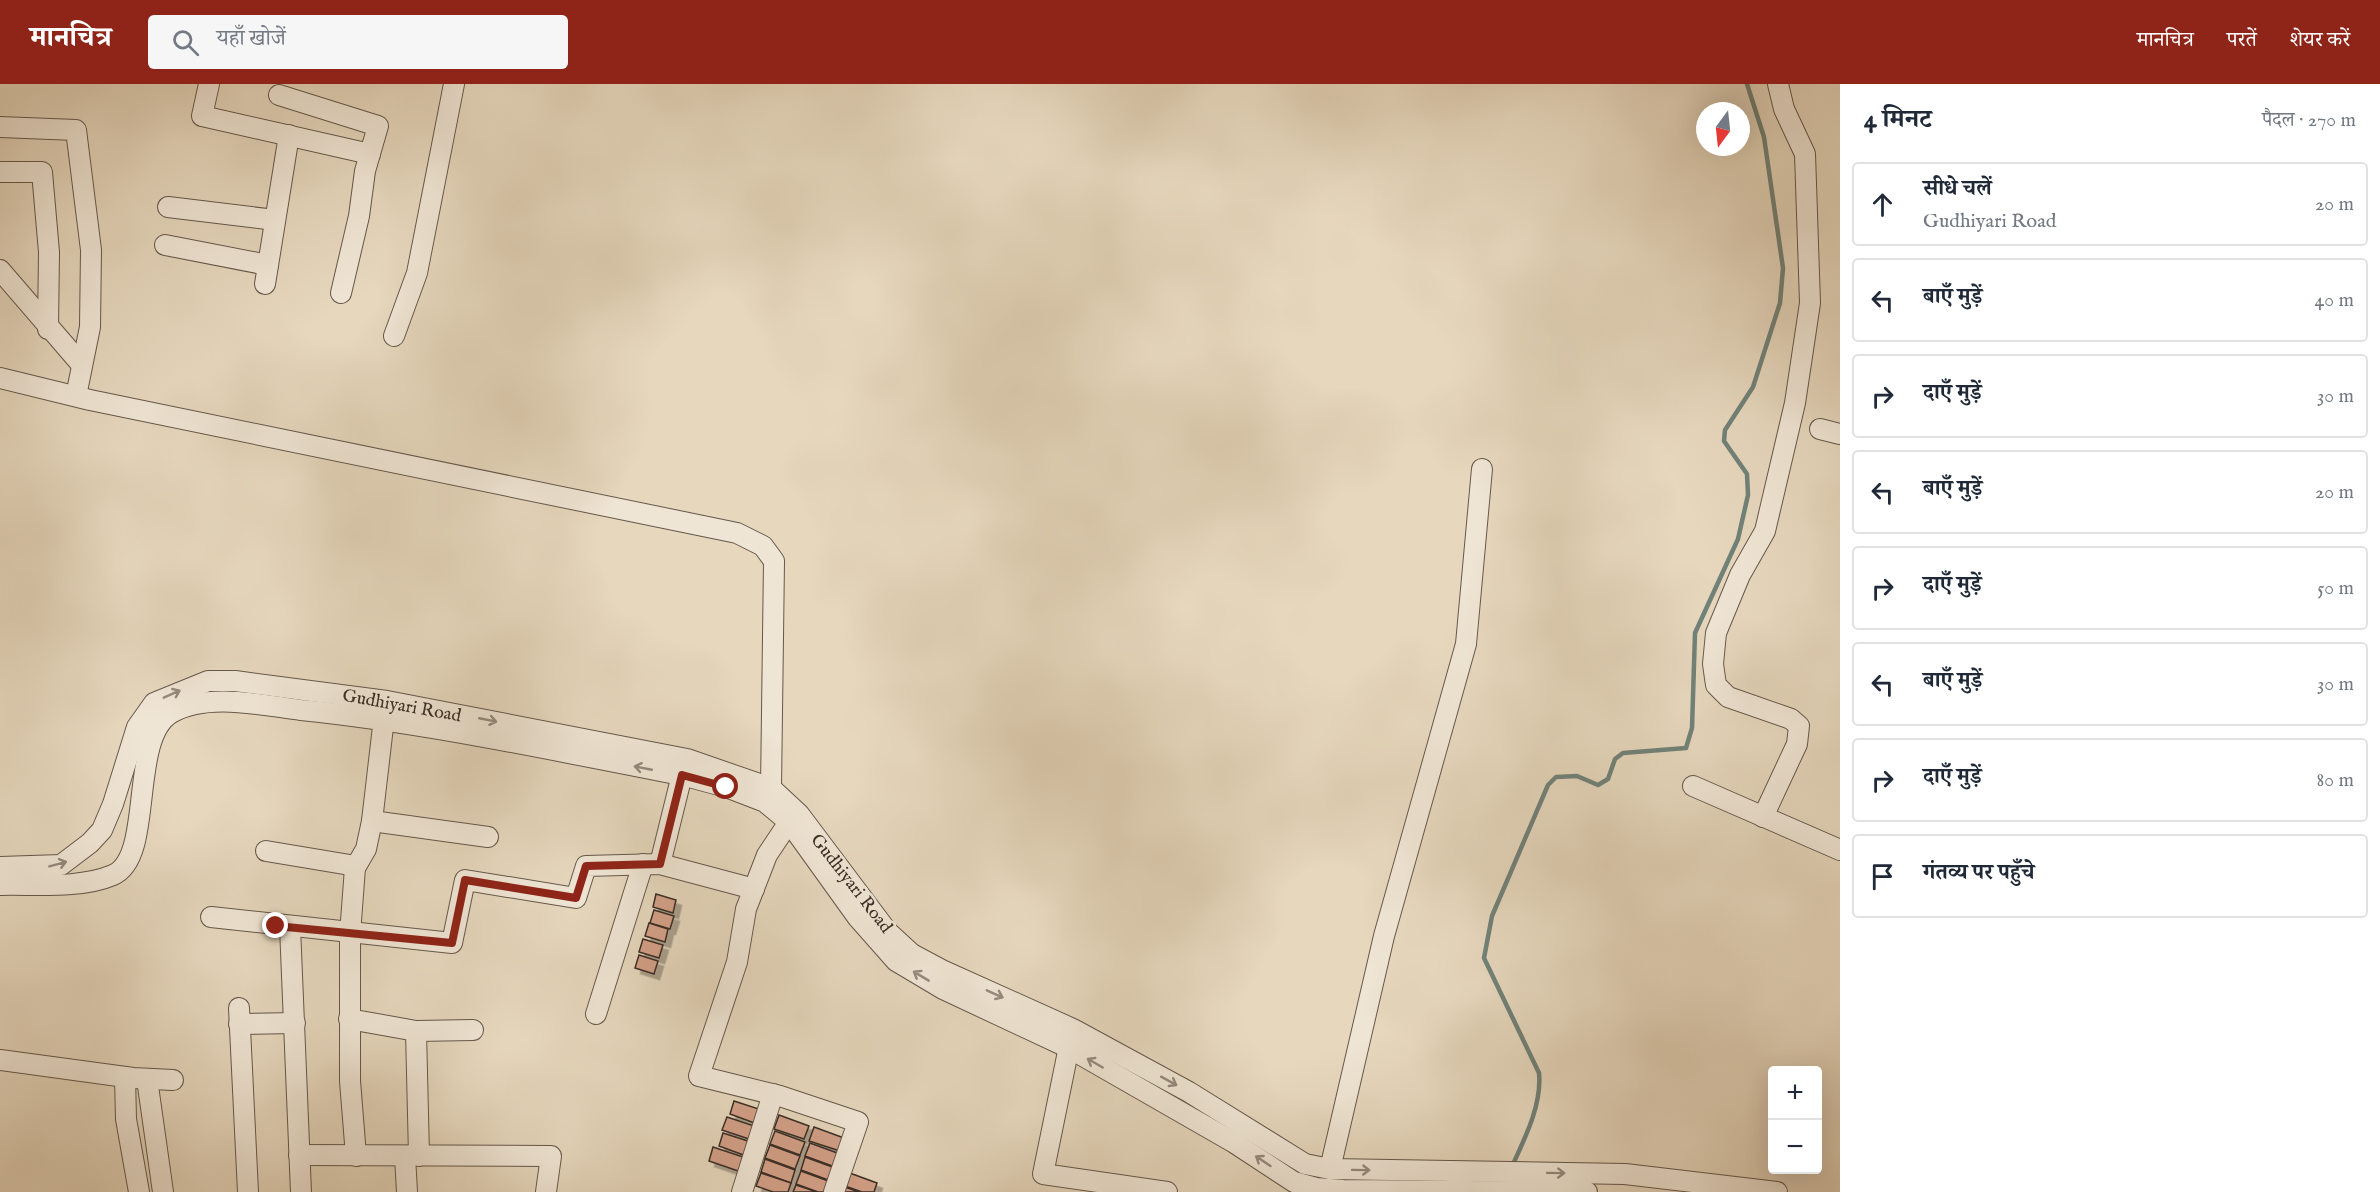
<!DOCTYPE html>
<html lang="hi">
<meta charset="utf-8">
<style>
:root{--surface:#fff;--page:#f6f6f7;--text:#1f2937;--muted:#747a83;--line:#e0e1e3;--accent:#8f2418}
body{margin:0;font-family:"IM FELL English","Noto Serif Devanagari",serif;background:var(--page);color:var(--text)}
.controls{position:absolute;right:18px;bottom:18px;display:grid;overflow:hidden;border-radius:6px;box-shadow:0 6px 24px #0002}
.controls button{width:54px;height:54px;display:grid;place-items:center;padding:0;border:0;border-bottom:2px solid var(--line);background:var(--surface);color:var(--text);font:30px sans-serif}
.compass{position:absolute;left:1696px;top:18px;width:54px;height:54px;border-radius:50%;background:var(--surface);box-shadow:0 6px 24px #0002;rotate:195deg}
.stop{position:absolute;width:18px;height:18px;margin:-14px;border:4px solid #8f2418;border-radius:50%;background:#fff}
.stop.end{background:#8f2418;border-color:#fff;box-shadow:0 2px 6px #0008}
.list{margin:0;padding:0;list-style:none}
h2{display:flex;justify-content:space-between;align-items:center;height:78px;margin:0;padding:0 24px;font-size:26px}
h2 small{font-size:20px;font-weight:400;color:var(--muted)}
.list li{display:grid;grid-template-columns:39px 1fr auto;gap:18px;align-items:center;box-sizing:border-box;height:84px;margin:0 12px 12px;padding:0 12px;border:2px solid var(--line);border-radius:6px}
.list b{display:block;font-size:22px;white-space:nowrap}
.list p{margin:0;font-size:20px;white-space:nowrap;color:var(--muted)}
.list em{font-size:20px;font-style:normal;color:var(--muted)}
.icon{flex:none;width:33px;height:33px;fill:none;stroke:currentColor;stroke-width:2;stroke-linecap:round;stroke-linejoin:round}
.map{position:relative;flex:none;width:1840px;height:1108px;overflow:hidden}
header{display:flex;align-items:center;gap:36px;box-sizing:border-box;height:84px;padding:0 30px;background:var(--accent);color:#fff}
header strong{font-size:28px}
nav{display:flex;gap:33px;margin-inline-start:auto;font-size:21px}
.search{width:420px;height:54px;background:var(--page);display:flex;align-items:center;gap:15px;box-sizing:border-box;padding:0 21px;border-radius:6px;color:var(--muted);font-size:22px}
main{display:flex}
aside{flex:1;background:var(--surface)}
.map>svg:first-child{display:block}
.lines{fill:none;stroke-linecap:round;stroke-linejoin:round}
.stream{stroke:#718279;stroke-width:4.5}
.building{fill:#d3a088;stroke:#3a2e26;stroke-width:1.5;filter:url(#shadow)}
.minor-casing{stroke:#65584c;stroke-width:22}
.minor{stroke:#efe5d4;stroke-width:20}
.oneway{stroke:#948a7d}
.route{stroke:#8f2418;stroke-width:8}
.labels{text-anchor:middle;stroke-width:5;stroke-linejoin:round;paint-order:stroke}
.street-label{font-size:18px;fill:#3a2e26;stroke:#efe5d4}
</style>
<header>
<strong>मानचित्र</strong>
<div class="search"><svg class="icon" aria-label="search" viewBox="0 0 24 24"><circle cx="10" cy="10" r="6"/><path d="M15 15l6 6"/></svg>यहाँ खोजें</div>
<nav><a>मानचित्र</a><a>परतें</a><a>शेयर करें</a></nav>
</header>
<main>
<div class="map">
<svg width="1840" height="1108" viewBox="0 0 1840 1108">
<defs>
<filter id="shadow"><feDropShadow dx="5.5" dy="5.5" stdDeviation="0" flood-color="#0004"/></filter>
</defs>
<rect width="100%" height="100%" fill="#e6d7bd"/>
<filter id="stains"><feTurbulence type="fractalNoise" baseFrequency=".00333" numOctaves="4"/><feColorMatrix values="0 0 0 0 .2 0 0 0 0 .09 0 0 0 0 .02 0 0 0 .5 -.17"/></filter>
<radialGradient id="worn" r=".72"><stop offset=".6" stop-color="#630" stop-opacity="0"/><stop offset="1" stop-color="#630" stop-opacity=".3"/></radialGradient>
<g class="lines">
<path class="stream" d="M 1514,1078 C 1526,1052 1542,1019 1539,989 L 1484,874 L 1492,832 L 1548,701 L 1556,693 L 1577,692 L 1598,701 L 1608,695 L 1615,675 L 1623,669 L 1686,664 L 1692,644 L 1695,549 L 1738,455 L 1748,411 L 1747,390 L 1724,357 L 1725,346 L 1753,303 L 1780,219 L 1783,184 L 1764,53 L 1747,0"/>
</g>
<g class="building">
<polygon points="656,810 676,816 673,829 653,823"/>
<polygon points="654,826 674,832 670,845 650,839"/>
<polygon points="649,839 668,845 665,858 645,852"/>
<polygon points="643,855 663,861 659,874 639,868"/>
<polygon points="639,871 658,877 654,890 635,884"/>
<polygon points="734,1017 765,1027 760,1041 730,1030"/>
<polygon points="779,1031 809,1042 804,1055 774,1045"/>
<polygon points="727,1033 757,1043 752,1056 722,1046"/>
<polygon points="814,1043 844,1054 840,1067 809,1057"/>
<polygon points="775,1047 805,1058 800,1071 770,1060"/>
<polygon points="723,1049 754,1059 749,1073 719,1062"/>
<polygon points="810,1059 840,1070 835,1083 805,1072"/>
<polygon points="770,1061 800,1072 795,1085 765,1074"/>
<polygon points="713,1063 749,1075 744,1089 709,1077"/>
<polygon points="805,1073 835,1084 831,1097 801,1086"/>
<polygon points="765,1075 795,1086 791,1099 761,1088"/>
<polygon points="801,1087 831,1098 827,1108 818,1108 796,1100"/>
<polygon points="847,1088 877,1099 874,1108 862,1108 842,1101"/>
<polygon points="761,1089 791,1099 788,1108 773,1108 756,1102"/>
<polygon points="796,1101 817,1108 793,1108"/>
<polygon points="842,1102 859,1108 840,1108"/>
</g>
<g class="lines">
<defs>
<g id="minor">
<polyline points="209,0 202,32 370,70"/>
<polyline points="279,11 378,42 365,87 359,132 341,209"/>
<polyline points="0,43 76,46 91,166 90,243 76,312"/>
<polyline points="0,88 42,88 49,168 48,245"/>
<polyline points="168,123 275,136"/>
<polyline points="165,161 268,181"/>
<polyline points="0,186 81,280"/>
<polyline points="265,200 289,51"/>
<polyline points="394,252 417,189 454,0"/>
<polyline points="0,294 90,316 737,449 763,462 774,477 771,704"/>
<polyline points="1820,345 1840,350"/>
<polyline points="1693,702 1840,766"/>
<polyline points="1763,733 1797,660 1799,642 1791,635 1728,613 1716,601 1713,580 1716,549 1740,491 1765,447 1795,319 1810,219 1805,70 1784,25 1778,0"/>
<polyline points="372,737 488,753"/>
<polyline points="789,738 767,771 746,825 737,878 699,992 780,1012 858,1038 834,1108"/>
<polyline points="266,767 356,782"/>
<polyline points="660,780 682,691"/>
<polyline points="0,783 61,781 90,759 102,746 113,720 137,643 154,619 208,597 235,597 387,617 687,675 771,704 799,730 887,847 912,870 942,886 1073,945 1189,1008 1305,1080 1330,1085 1625,1090 1777,1108"/>
<path d="M 0,801 C 35,800 80,805 113,791 C 155,773 128,655 171,629 C 207,608 261,621 301,626 C 429,639 555,667 682,691 L 726,703 L 765,718 L 789,738 L 858,834 L 896,877 L 943,905 L 1069,964 L 1233,1058 L 1294,1098 L 1316,1104 L 1343,1106 L 1587,1108"/>
<polyline points="211,833 452,859 465,796 576,814 586,782 660,780 754,805"/>
<polyline points="290,843 301,1108"/>
<polyline points="239,924 248,1108"/>
<polyline points="596,930 643,780"/>
<polyline points="349,935 416,947 473,946"/>
<polyline points="239,940 295,939"/>
<polyline points="416,947 419,1072"/>
<polyline points="1071,953 1043,1090 1167,1108"/>
<polyline points="0,976 133,994 173,996"/>
<polyline points="125,993 126,1035 139,1108"/>
<polyline points="147,995 163,1108"/>
<polyline points="299,1071 551,1072 546,1108"/>
<polyline points="356,1072 350,997 350,850 355,784 366,765 372,737 384,634"/>
<polyline points="405,1072 407,1108"/>
<polyline points="1330,1085 1384,852 1466,560 1482,385"/>
<polyline points="742,1108 773,1010"/>
</g>
</defs>
<use href="#minor" class="minor-casing"/>
<use href="#minor" class="minor"/>
</g>
<defs><path id="oneway-shaft" d="M-6 0H5M1.5-3L5.5 0L1.5 3" fill="none" stroke-width="1.6" stroke-linecap="round" stroke-linejoin="round" transform="scale(1.5)"/></defs>
<g class="oneway">
<use href="#oneway-shaft" transform="translate(172 610) rotate(-24)"/>
<use href="#oneway-shaft" transform="translate(488 636) rotate(11)"/>
<use href="#oneway-shaft" transform="translate(643 684) rotate(-169)"/>
<use href="#oneway-shaft" transform="translate(58 780) rotate(-15)"/>
<use href="#oneway-shaft" transform="translate(921 892) rotate(-149)"/>
<use href="#oneway-shaft" transform="translate(995 910) rotate(24)"/>
<use href="#oneway-shaft" transform="translate(1095 979) rotate(-150)"/>
<use href="#oneway-shaft" transform="translate(1169 997) rotate(29)"/>
<use href="#oneway-shaft" transform="translate(1263 1077) rotate(-146)"/>
<use href="#oneway-shaft" transform="translate(1361 1086) rotate(1)"/>
<use href="#oneway-shaft" transform="translate(1556 1089) rotate(1)"/>
</g>
<g class="lines">
<polyline class="route" points="276,842 452,859 465,796 576,814 586,782 660,780 682,691 726,703"/>
</g>
<g class="labels">
<g class="street-label">
<text transform="translate(402 621) rotate(10)" y="6">Gudhiyari Road</text>
<text transform="translate(852 799) rotate(52)" y="6">Gudhiyari Road</text>
</g>
</g>
<rect width="100%" height="100%" filter="url(#stains)"/>
<rect width="100%" height="100%" fill="url(#worn)"/>
</svg>
<div class="controls">
<button>+</button>
<button>−</button>
</div>
<svg class="compass" viewBox="-18 -18 36 36"><path d="M0-13l5 13h-10z" fill="#e53935"/><path d="M0 13l5-13h-10z" fill="#747a83"/></svg>
<div class="stop" style="left:726px;top:703px"></div>
<div class="stop end" style="left:276px;top:842px"></div>
</div>
<aside>
<h2>4 मिनट<small>पैदल · 270 m</small></h2>
<ul class="list">
<li><svg class="icon" aria-label="ahead" viewBox="0 0 24 24"><path d="M12 20V5M6 11l6-6 6 6"/></svg><div><b>सीधे चलें</b><p>Gudhiyari Road</p></div><em>20 m</em></li>
<li><svg class="icon" aria-label="left" viewBox="0 0 24 24"><path d="M17 20v-9H6M10 6l-5 5 5 5"/></svg><div><b>बाएँ मुड़ें</b></div><em>40 m</em></li>
<li><svg class="icon" aria-label="right" viewBox="0 0 24 24"><path d="M7 20v-9h11M14 6l5 5-5 5"/></svg><div><b>दाएँ मुड़ें</b></div><em>30 m</em></li>
<li><svg class="icon" aria-label="left" viewBox="0 0 24 24"><path d="M17 20v-9H6M10 6l-5 5 5 5"/></svg><div><b>बाएँ मुड़ें</b></div><em>20 m</em></li>
<li><svg class="icon" aria-label="right" viewBox="0 0 24 24"><path d="M7 20v-9h11M14 6l5 5-5 5"/></svg><div><b>दाएँ मुड़ें</b></div><em>50 m</em></li>
<li><svg class="icon" aria-label="left" viewBox="0 0 24 24"><path d="M17 20v-9H6M10 6l-5 5 5 5"/></svg><div><b>बाएँ मुड़ें</b></div><em>30 m</em></li>
<li><svg class="icon" aria-label="right" viewBox="0 0 24 24"><path d="M7 20v-9h11M14 6l5 5-5 5"/></svg><div><b>दाएँ मुड़ें</b></div><em>80 m</em></li>
<li><svg class="icon" aria-label="arrive" viewBox="0 0 24 24"><path d="M6 21V4h12l-3 4 3 4H6"/></svg><div><b>गंतव्य पर पहुँचे</b></div></li>
</ul>
</aside>
</main>
